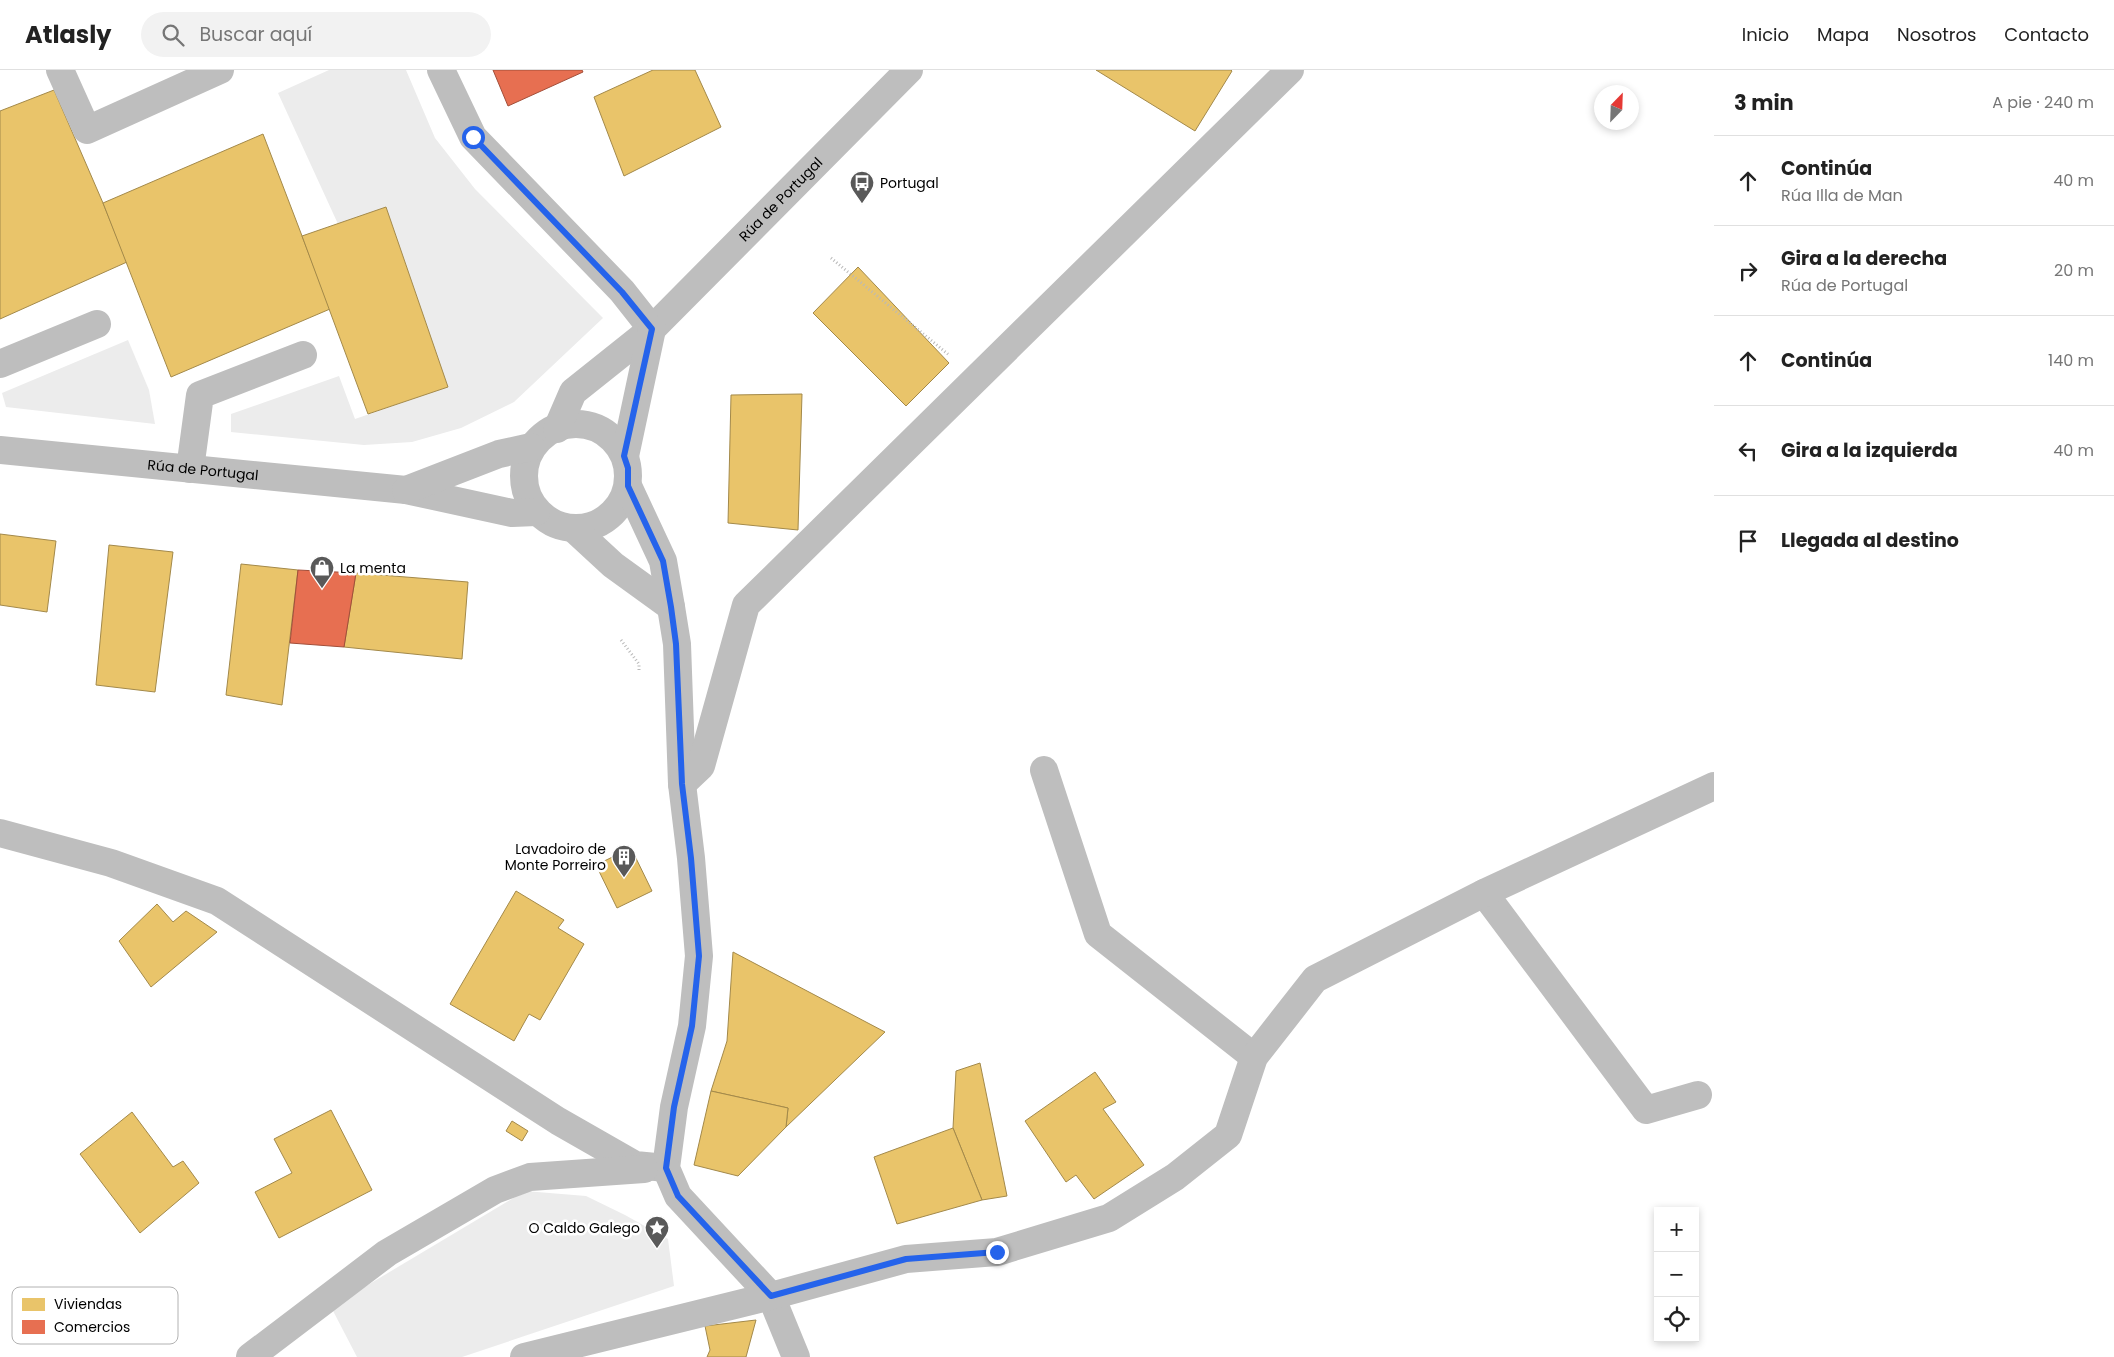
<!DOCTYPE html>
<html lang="es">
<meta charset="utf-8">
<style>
:root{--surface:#fff;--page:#f2f2f2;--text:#222;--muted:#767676;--line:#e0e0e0}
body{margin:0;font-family:Poppins,sans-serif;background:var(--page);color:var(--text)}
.controls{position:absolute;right:15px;bottom:15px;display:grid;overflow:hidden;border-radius:0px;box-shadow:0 2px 8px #0003}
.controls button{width:45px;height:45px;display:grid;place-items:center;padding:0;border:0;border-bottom:1px solid var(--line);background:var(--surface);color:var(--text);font:25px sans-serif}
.compass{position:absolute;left:1594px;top:15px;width:45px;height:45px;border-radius:50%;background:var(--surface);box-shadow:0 2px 8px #0003;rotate:23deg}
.stop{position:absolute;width:15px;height:15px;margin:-11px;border:4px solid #2563eb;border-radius:50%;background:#fff}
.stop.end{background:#2563eb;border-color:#fff;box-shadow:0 1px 5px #0008}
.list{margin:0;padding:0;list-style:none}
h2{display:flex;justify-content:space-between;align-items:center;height:65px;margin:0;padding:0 20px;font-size:21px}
h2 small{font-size:16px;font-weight:400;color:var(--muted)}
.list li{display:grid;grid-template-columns:32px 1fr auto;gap:15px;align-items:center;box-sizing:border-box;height:90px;padding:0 20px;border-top:1px solid var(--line)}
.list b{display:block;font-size:19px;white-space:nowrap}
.list p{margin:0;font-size:16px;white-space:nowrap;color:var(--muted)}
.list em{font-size:16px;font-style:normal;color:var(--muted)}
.icon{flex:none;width:28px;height:28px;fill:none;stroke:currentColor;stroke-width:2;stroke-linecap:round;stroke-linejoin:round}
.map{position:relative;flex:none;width:1714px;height:1287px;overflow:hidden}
header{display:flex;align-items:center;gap:30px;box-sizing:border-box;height:70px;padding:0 25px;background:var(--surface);border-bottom:1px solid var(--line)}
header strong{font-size:24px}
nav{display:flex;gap:28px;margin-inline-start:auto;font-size:18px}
.search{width:350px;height:45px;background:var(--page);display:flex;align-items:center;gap:12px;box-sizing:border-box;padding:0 18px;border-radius:28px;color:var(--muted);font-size:19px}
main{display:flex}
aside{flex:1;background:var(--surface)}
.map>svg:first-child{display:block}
.green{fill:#ececec}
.homes{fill:#e9c46a;stroke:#a3894a}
.shops{fill:#e76f51;stroke:#a24e39}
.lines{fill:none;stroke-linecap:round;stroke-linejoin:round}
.path{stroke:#b9b9b9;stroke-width:3;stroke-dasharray:1 2.5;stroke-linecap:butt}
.minor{stroke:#bebebe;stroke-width:28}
.route{stroke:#2563eb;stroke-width:6}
.labels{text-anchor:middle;stroke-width:5;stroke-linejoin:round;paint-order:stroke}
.poi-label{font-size:14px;fill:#000;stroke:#fff;text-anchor:start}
.street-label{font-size:14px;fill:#000;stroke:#fff}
.key{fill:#fff;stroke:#b2b2b2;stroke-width:1}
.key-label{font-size:14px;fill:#000}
</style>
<header>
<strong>Atlasly</strong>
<div class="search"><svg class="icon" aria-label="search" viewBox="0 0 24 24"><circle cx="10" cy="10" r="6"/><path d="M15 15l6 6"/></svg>Buscar aquí</div>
<nav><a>Inicio</a><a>Mapa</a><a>Nosotros</a><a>Contacto</a></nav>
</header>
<main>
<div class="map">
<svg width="1714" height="1287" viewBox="0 0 1714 1287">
<rect width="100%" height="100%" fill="#fff"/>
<g class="green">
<polygon points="329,0 406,0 435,68 475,119 603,248 514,332 461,358 412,372 364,375 231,362 231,344 339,306 355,349 448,317 386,137 338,154 278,23"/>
<polygon points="128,270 149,320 155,354 6,337 2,323"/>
<polygon points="525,1121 586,1126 625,1145 668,1169 674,1216 462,1287 357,1287 331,1237"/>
</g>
<g class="homes">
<polygon points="653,0 695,0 721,57 624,106 594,27"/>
<polygon points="1096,0 1231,0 1232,1 1195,61"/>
<polygon points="54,20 103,133 127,192 0,249 0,41"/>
<polygon points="263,64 330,239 171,307 103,133"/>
<polygon points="386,137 448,317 368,344 302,166"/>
<polygon points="858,197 949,293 906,336 813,243"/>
<polygon points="802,324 798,460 728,453 731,325"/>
<polygon points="0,464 56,471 47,542 0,535"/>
<polygon points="109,475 173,482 155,622 96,615"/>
<polygon points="241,494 298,500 282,635 226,625"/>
<polygon points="356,503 468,512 462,589 344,577"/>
<polygon points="631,778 652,821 617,838 596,795"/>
<polygon points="516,821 564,850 558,858 584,874 540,950 529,944 514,971 450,934"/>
<polygon points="157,834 173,852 186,841 217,862 151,917 119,871"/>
<polygon points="733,882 885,962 786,1057 788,1038 711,1021 727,971"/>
<polygon points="980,993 1007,1126 982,1130 953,1058 956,1001"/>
<polygon points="1095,1002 1116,1032 1103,1039 1144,1095 1094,1129 1076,1105 1066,1112 1025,1051"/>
<polygon points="711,1021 788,1038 786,1057 738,1106 694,1095"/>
<polygon points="331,1040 372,1120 279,1168 255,1122 292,1103 274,1069"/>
<polygon points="132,1042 173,1097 183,1091 199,1113 140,1163 80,1084"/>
<polygon points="512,1051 528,1061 522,1071 506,1061"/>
<polygon points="953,1058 982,1130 897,1154 874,1087"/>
<polygon points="756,1250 746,1287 707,1287 710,1280 705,1256"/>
</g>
<g class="shops">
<polygon points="493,0 582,0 583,2 508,36"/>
<polygon points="298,500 356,503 344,577 290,573"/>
</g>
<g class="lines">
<g class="path">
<polyline points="831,188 949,285"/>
<polyline points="621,570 639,594 639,601"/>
</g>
<g class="minor">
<polyline points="60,0 87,60 220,0"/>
<polyline points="441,0 473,67 622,221 652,259"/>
<polyline points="0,294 97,254"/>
<circle cx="576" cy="406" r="52"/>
<path id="s1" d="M 557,359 L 573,322 L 652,259 L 909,0"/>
<path id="s2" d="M 0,380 L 406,420 L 512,443 L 536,442"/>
<polyline points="625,386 652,259"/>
<polyline points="190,399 200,325 303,285"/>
<polyline points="628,416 663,491 671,537 677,574 682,714 691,788 699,886 692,956 674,1037 666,1098 678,1126 771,1226 796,1287"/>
<polyline points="406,420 499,384 531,377"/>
<polyline points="574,459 613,495 671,537"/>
<polyline points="1044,700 1098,864 1254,987"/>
<polyline points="682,714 701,696 746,535 1290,0"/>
<polyline points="0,763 111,793 217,831 558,1051 635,1095 666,1098"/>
<polyline points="1484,823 1646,1040 1698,1025"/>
<polyline points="250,1287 387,1183 495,1120 530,1107 644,1099"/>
<polyline points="524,1287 771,1226 906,1189 997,1182 1109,1148 1175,1107 1228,1065 1254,987 1315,909 1484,823 1714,716"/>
</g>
</g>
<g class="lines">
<polyline class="route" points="473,67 622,222 652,259 624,386 628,398 628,416 663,491 671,537 676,574 682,714 691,788 699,886 692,956 674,1037 666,1098 678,1126 771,1226 906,1189 997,1182"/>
</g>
<defs>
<symbol id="bus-pin" viewBox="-11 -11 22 30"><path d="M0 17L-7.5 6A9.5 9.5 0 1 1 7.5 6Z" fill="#595959" stroke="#fff"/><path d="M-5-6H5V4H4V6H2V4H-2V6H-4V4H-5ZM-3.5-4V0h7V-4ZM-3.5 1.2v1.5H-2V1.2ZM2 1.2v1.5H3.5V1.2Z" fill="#fff"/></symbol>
<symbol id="shop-pin" viewBox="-11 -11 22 30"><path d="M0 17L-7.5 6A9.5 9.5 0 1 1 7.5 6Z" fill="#595959" stroke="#fff"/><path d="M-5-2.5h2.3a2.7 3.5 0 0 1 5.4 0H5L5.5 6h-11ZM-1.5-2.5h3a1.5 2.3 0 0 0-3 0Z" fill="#fff"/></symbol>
<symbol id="building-pin" viewBox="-11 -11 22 30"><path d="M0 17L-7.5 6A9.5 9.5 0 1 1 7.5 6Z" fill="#595959" stroke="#fff"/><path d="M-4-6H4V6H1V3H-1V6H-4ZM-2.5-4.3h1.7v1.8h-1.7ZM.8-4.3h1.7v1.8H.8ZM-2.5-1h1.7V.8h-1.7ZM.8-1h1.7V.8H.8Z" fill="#fff"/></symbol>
<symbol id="sight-pin" viewBox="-11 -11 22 30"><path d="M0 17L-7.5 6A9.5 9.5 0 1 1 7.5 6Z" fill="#595959" stroke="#fff"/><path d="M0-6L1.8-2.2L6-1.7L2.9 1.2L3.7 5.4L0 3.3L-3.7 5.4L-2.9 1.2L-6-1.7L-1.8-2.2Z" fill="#fff"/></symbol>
</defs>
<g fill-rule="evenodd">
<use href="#bus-pin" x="848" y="99" width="28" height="38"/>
<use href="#shop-pin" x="308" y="484" width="28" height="38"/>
<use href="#building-pin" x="610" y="773" width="28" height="38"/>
<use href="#sight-pin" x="643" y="1144" width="28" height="38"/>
</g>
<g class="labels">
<g class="poi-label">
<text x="880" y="118">Portugal</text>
<text x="340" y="503">La menta</text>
<text x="606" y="784" text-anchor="end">Lavadoiro de<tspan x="606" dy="16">Monte Porreiro</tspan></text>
<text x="640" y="1163" text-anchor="end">O Caldo Galego</text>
</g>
<g class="street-label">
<text dy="5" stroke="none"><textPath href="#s1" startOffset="324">Rúa de Portugal</textPath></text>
<text dy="5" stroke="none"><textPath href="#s2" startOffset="204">Rúa de Portugal</textPath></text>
</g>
</g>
<rect x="12" y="1217" width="166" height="57" rx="8" class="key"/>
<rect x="22" y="1228" width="23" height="13" fill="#e9c46a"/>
<rect x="22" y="1250" width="23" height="14" fill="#e76f51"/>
<g class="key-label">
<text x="54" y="1239">Viviendas</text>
<text x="54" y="1262">Comercios</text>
</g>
</svg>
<div class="controls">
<button>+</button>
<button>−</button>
<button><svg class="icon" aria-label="locate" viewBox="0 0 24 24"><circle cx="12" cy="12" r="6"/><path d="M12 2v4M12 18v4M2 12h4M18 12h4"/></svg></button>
</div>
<svg class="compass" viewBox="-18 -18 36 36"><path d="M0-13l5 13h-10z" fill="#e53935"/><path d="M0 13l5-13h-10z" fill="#767676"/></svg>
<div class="stop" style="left:473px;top:67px"></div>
<div class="stop end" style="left:997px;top:1182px"></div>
</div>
<aside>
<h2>3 min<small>A pie · 240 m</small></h2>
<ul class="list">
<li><svg class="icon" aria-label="ahead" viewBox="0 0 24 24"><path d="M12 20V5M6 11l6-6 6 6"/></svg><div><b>Continúa</b><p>Rúa Illa de Man</p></div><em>40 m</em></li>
<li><svg class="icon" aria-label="right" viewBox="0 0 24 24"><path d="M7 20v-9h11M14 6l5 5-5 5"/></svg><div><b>Gira a la derecha</b><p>Rúa de Portugal</p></div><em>20 m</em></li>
<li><svg class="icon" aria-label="ahead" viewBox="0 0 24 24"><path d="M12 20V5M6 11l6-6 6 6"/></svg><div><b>Continúa</b></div><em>140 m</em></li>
<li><svg class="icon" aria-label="left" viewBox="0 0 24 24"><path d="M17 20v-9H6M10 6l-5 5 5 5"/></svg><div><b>Gira a la izquierda</b></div><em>40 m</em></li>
<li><svg class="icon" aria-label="arrive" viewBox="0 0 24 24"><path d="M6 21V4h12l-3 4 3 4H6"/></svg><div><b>Llegada al destino</b></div></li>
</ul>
</aside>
</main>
